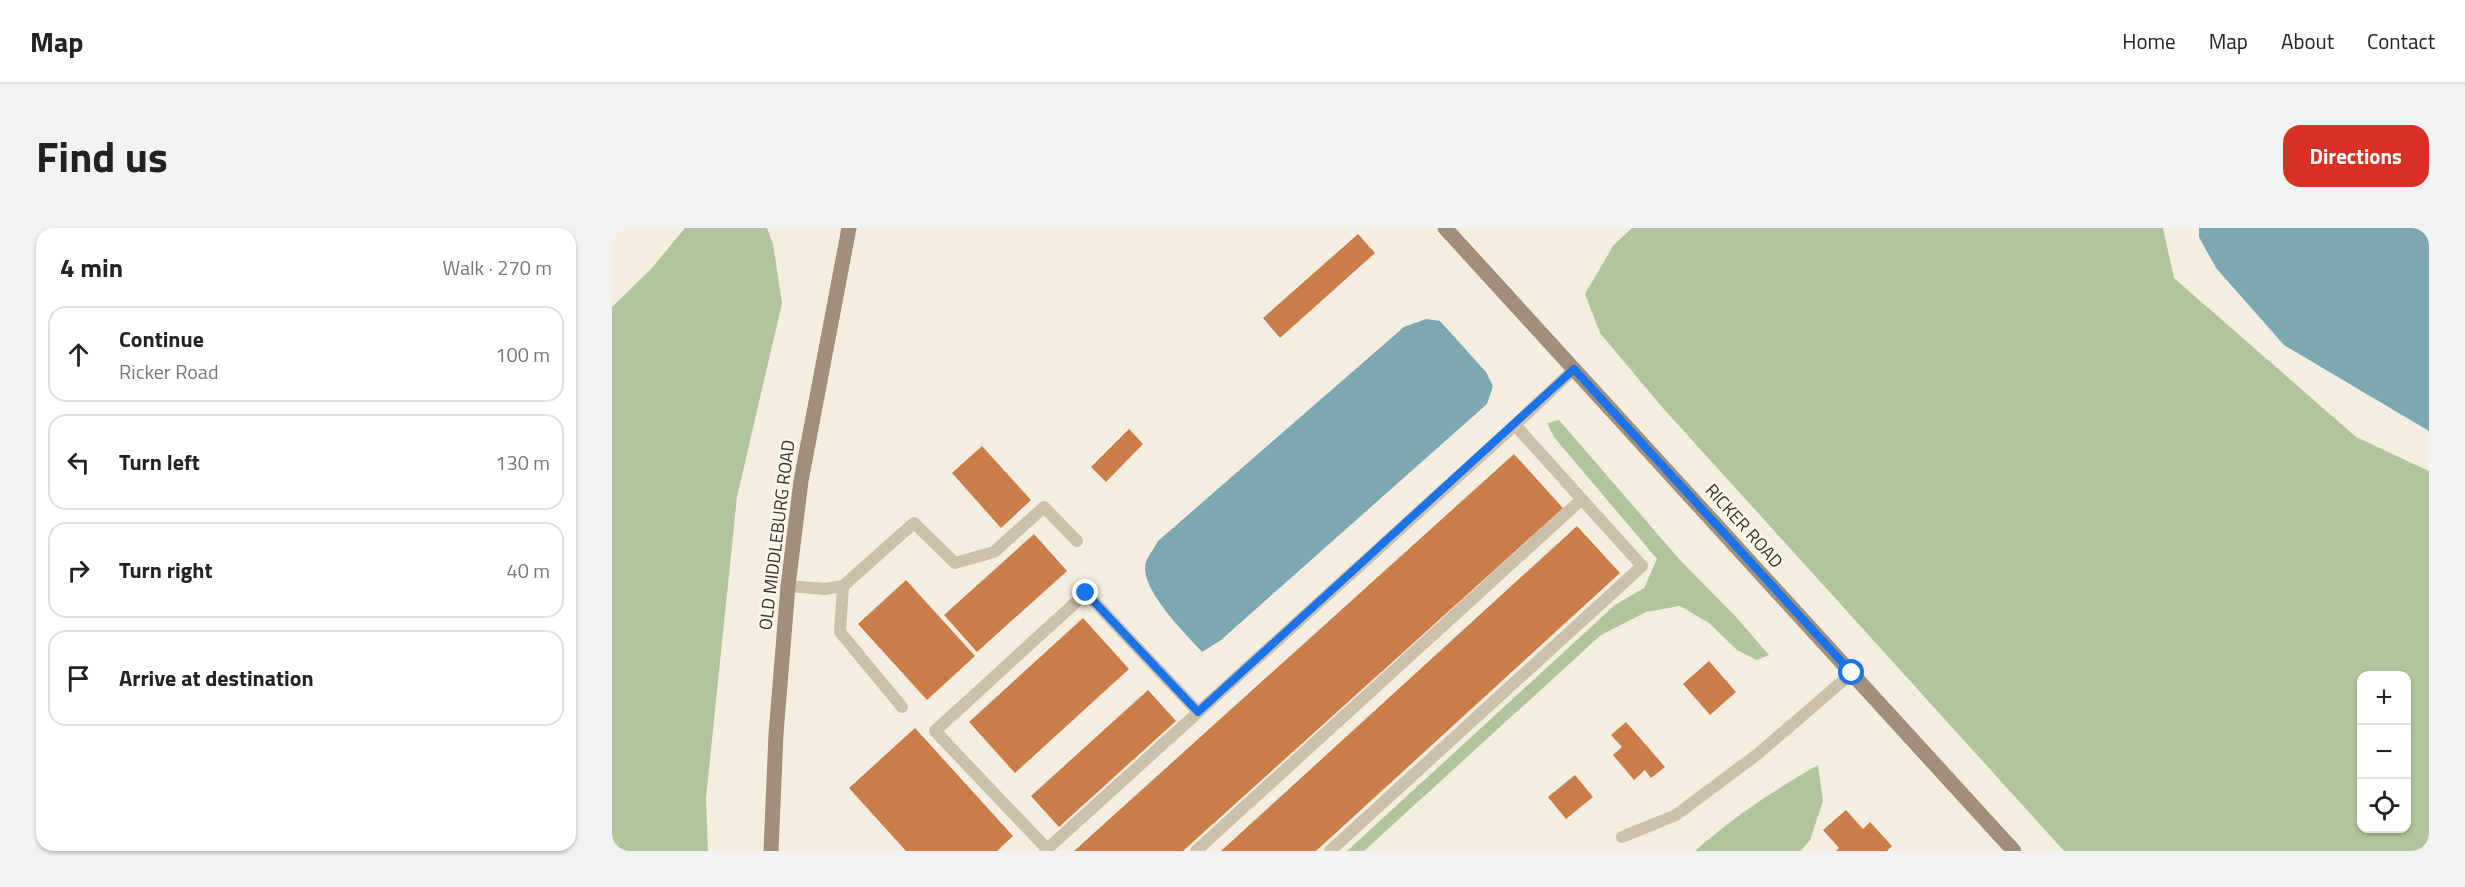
<!DOCTYPE html>
<meta charset="utf-8">
<style>
:root{--surface:#fff;--page:#f2f2f2;--text:#222;--muted:#767676;--line:#e0e0e0;--accent:#d93025}
body{margin:0;font-family:"Titillium Web",sans-serif;background:var(--page);color:var(--text)}
.controls{position:absolute;right:18px;bottom:18px;display:grid;overflow:hidden;border-radius:12px;box-shadow:0 2px 4px #0004}
.controls button{width:54px;height:54px;display:grid;place-items:center;padding:0;border:0;border-bottom:2px solid var(--line);background:var(--surface);color:var(--text);font:30px sans-serif}
.stop{position:absolute;width:18px;height:18px;margin:-14px;border:4px solid #1a73e8;border-radius:50%;background:#fff}
.stop.end{background:#1a73e8;border-color:#fff;box-shadow:0 2px 6px #0008}
.list{margin:0;padding:0;list-style:none}
h2{display:flex;justify-content:space-between;align-items:center;height:78px;margin:0;padding:0 24px;font-size:26px}
h2 small{font-size:20px;font-weight:400;color:var(--muted)}
.list li{display:grid;grid-template-columns:39px 1fr auto;gap:18px;align-items:center;box-sizing:border-box;height:96px;margin:0 12px 12px;padding:0 12px;border:2px solid var(--line);border-radius:18px}
.list b{display:block;font-size:22px;white-space:nowrap}
.list p{margin:0;font-size:20px;white-space:nowrap;color:var(--muted)}
.list em{font-size:20px;font-style:normal;color:var(--muted)}
.icon{flex:none;width:33px;height:33px;fill:none;stroke:currentColor;stroke-width:2;stroke-linecap:round;stroke-linejoin:round}
.map{position:relative;flex:none;width:1817px;height:623px;overflow:hidden;border-radius:18px}
header{display:flex;align-items:center;gap:36px;box-sizing:border-box;height:84px;padding:0 30px;background:var(--surface);border-bottom:2px solid var(--line)}
header strong{font-size:28px}
nav{display:flex;gap:33px;margin-inline-start:auto;font-size:21px}
.intro{display:flex;align-items:center;justify-content:space-between;box-sizing:border-box;height:144px;padding:0 36px}
h1{margin:0;font-size:42px}
.button{padding:15px 27px;border-radius:18px;background:var(--accent);color:#fff;font-size:21px;font-weight:700}
main{display:flex;gap:36px;padding:0 36px}
aside{flex:1;background:var(--surface);border-radius:18px;box-shadow:0 2px 4px #0004}
.map>svg:first-child{display:block}
.green{fill:#b1c49e;fill-rule:evenodd}
.water{fill:#7da7b2}
.building{fill:#ca7d48}
.lines{fill:none;stroke-linecap:round;stroke-linejoin:round}
.lane{stroke:#cdc0aa;stroke-width:12}
.secondary{stroke:#a18f7c;stroke-width:15}
.route{stroke:#1a73e8;stroke-width:8}
.labels{text-anchor:middle;stroke-width:5;stroke-linejoin:round;paint-order:stroke}
.street-label{font-size:18px;fill:#3a322a;stroke:#fbf7ed}
</style>
<header>
<strong>Map</strong>
<nav><a>Home</a><a>Map</a><a>About</a><a>Contact</a></nav>
</header>
<div class="intro"><h1>Find us</h1><a class="button">Directions</a></div>
<main>
<aside>
<h2>4 min<small>Walk · 270 m</small></h2>
<ul class="list">
<li><svg class="icon" aria-label="ahead" viewBox="0 0 24 24"><path d="M12 20V5M6 11l6-6 6 6"/></svg><div><b>Continue</b><p>Ricker Road</p></div><em>100 m</em></li>
<li><svg class="icon" aria-label="left" viewBox="0 0 24 24"><path d="M17 20v-9H6M10 6l-5 5 5 5"/></svg><div><b>Turn left</b></div><em>130 m</em></li>
<li><svg class="icon" aria-label="right" viewBox="0 0 24 24"><path d="M7 20v-9h11M14 6l5 5-5 5"/></svg><div><b>Turn right</b></div><em>40 m</em></li>
<li><svg class="icon" aria-label="arrive" viewBox="0 0 24 24"><path d="M6 21V4h12l-3 4 3 4H6"/></svg><div><b>Arrive at destination</b></div></li>
</ul>
</aside>
<div class="map">
<svg width="1817" height="623" viewBox="0 0 1817 623">
<rect width="100%" height="100%" fill="#f4eee0"/>
<g class="green">
<polygon points="73,0 155,0 161,16 170,75 125,269 94,570 96,623 0,623 0,79 39,41"/>
<path d="M 1020,0 L 1551,0 L 1562,50 L 1744,209 L 1817,243 L 1817,623 L 1452,623 L 1050,179 L 988,105 L 973,66 L 1001,18 ZM 1750,448 L 1794,448 L 1794,600 L 1750,600 Z"/>
<polygon points="947,192 1068,332 1124,389 1157,427 1145,432 1125,422 1097,395 1068,378 1034,384 989,407 752,623 735,623 1003,377 1032,360 1045,331 942,209 935,195"/>
<path d="M 1206,537 L 1211,573 L 1198,612 L 1189,623 L 1083,623 C 1121,589 1162,562 1206,537 Z"/>
</g>
<g class="water">
<polygon points="1587,0 1817,0 1817,203 1672,117 1604,40 1587,9"/>
<path d="M 814,91 L 828,93 L 874,144 L 881,158 L 875,176 L 609,412 L 590,424 C 573,405 526,360 534,334 C 537,327 543,319 546,313 L 792,99 Z"/>
</g>
<g class="building">
<polygon points="746,6 763,25 668,110 651,90"/>
<polygon points="517,201 531,216 494,254 479,239"/>
<polygon points="370,218 419,272 389,300 340,245"/>
<polygon points="902,226 951,280 571,623 462,623"/>
<polygon points="965,298 1008,345 704,623 609,623"/>
<polygon points="422,306 455,343 365,424 332,387"/>
<polygon points="294,352 363,428 315,472 246,396"/>
<polygon points="471,390 517,441 403,545 357,494"/>
<polygon points="1097,433 1124,464 1098,487 1071,456"/>
<polygon points="536,462 564,493 447,599 419,568"/>
<polygon points="1014,494 1053,539 1039,550 1033,542 1022,552 1001,527 1010,519 999,507"/>
<polygon points="303,500 401,608 385,623 294,623 237,560"/>
<polygon points="963,547 981,569 954,591 936,569"/>
<polygon points="1234,582 1251,601 1258,594 1280,618 1275,623 1224,623 1227,620 1211,602"/>
</g>
<g class="lines">
<g class="lane">
<polyline points="176,358 213,361 231,358 302,295 343,335 382,324 432,279 465,313"/>
<polyline points="231,358 228,404 290,479"/>
<polyline points="1010,609 1064,587 1147,525 1240,445"/>
<polyline points="435,621 323,503 474,365 586,484"/>
<polyline points="433,623 903,197"/>
<polyline points="584,623 970,271"/>
<polyline points="718,623 1030,338 903,197 962,141"/>
</g>
<g class="secondary">
<polyline points="833,0 1402,623"/>
<polyline points="159,623 164,506 176,358 189,253 237,0"/>
</g>
</g>
<g class="lines">
<polyline class="route" points="474,365 586,484 962,141 1240,445"/>
</g>
<g class="labels">
<g class="street-label">
<text transform="translate(1132 298) rotate(48)" y="6">RICKER ROAD</text>
<text transform="translate(165 307) rotate(-83)" y="6">OLD MIDDLEBURG ROAD</text>
</g>
</g>
</svg>
<div class="controls">
<button>+</button>
<button>−</button>
<button><svg class="icon" aria-label="locate" viewBox="0 0 24 24"><circle cx="12" cy="12" r="6"/><path d="M12 2v4M12 18v4M2 12h4M18 12h4"/></svg></button>
</div>
<div class="stop" style="left:1240px;top:445px"></div>
<div class="stop end" style="left:474px;top:365px"></div>
</div>
</main>
